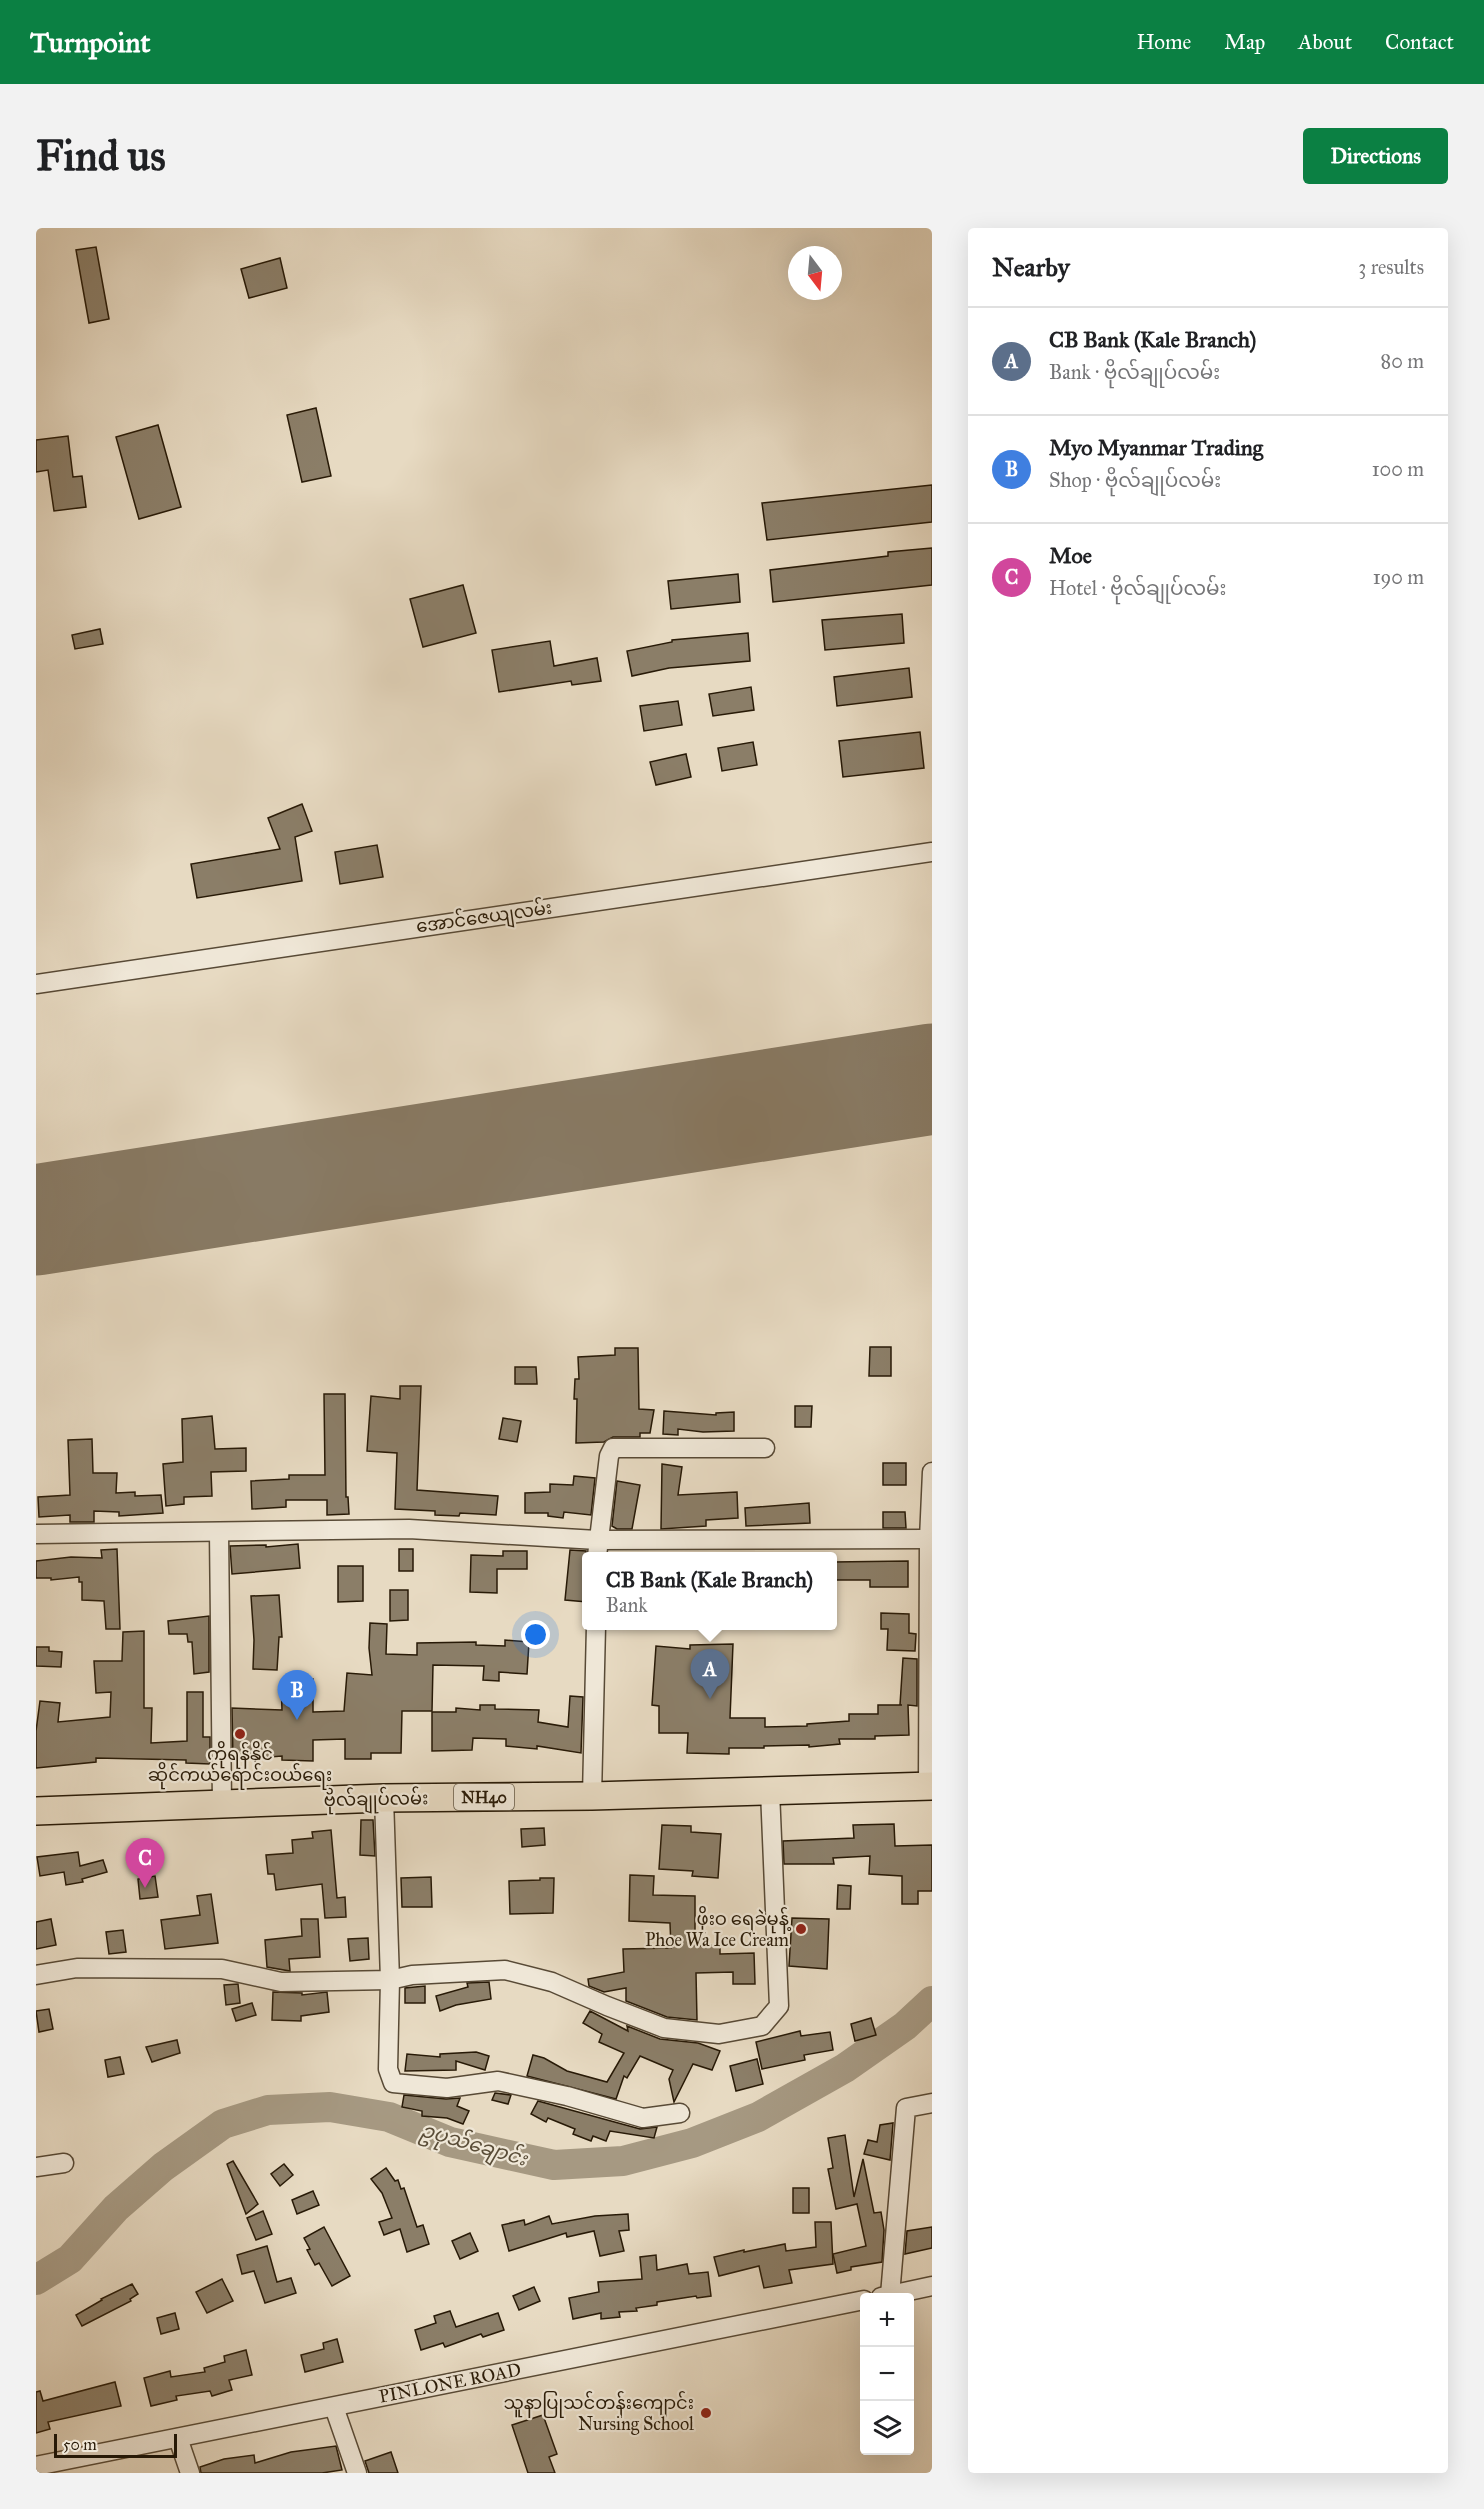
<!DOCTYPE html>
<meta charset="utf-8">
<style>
:root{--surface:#fff;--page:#f2f2f2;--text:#202124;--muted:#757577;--line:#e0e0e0;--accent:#0b8043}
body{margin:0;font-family:"IM FELL Great Primer","Noto Sans Myanmar",serif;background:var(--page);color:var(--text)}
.controls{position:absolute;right:18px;bottom:18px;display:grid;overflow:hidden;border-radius:6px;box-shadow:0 6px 24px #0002}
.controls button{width:54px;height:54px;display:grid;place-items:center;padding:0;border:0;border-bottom:2px solid var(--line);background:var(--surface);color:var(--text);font:30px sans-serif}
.compass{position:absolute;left:752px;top:18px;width:54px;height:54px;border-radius:50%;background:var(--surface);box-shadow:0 6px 24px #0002;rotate:164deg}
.scale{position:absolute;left:18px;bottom:15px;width:123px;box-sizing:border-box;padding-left:6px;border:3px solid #281a07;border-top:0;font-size:16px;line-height:21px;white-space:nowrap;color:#281a07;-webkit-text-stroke:4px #efe7d7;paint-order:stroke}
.you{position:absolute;left:500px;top:1407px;width:21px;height:21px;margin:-15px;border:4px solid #fff;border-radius:50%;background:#1a73e8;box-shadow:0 0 0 9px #1a73e833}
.badge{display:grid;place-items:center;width:39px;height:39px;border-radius:50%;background:var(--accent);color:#fff;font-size:20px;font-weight:700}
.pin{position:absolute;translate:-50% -50px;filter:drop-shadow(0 2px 3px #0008)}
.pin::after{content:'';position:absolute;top:32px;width:21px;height:18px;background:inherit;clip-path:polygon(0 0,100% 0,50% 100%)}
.popup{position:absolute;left:546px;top:1324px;width:255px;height:78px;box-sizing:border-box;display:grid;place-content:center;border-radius:6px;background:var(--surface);filter:drop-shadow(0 2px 4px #0005);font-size:20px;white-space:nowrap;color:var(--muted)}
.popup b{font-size:22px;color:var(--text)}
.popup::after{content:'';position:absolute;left:50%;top:100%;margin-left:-12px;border:12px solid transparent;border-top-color:var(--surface)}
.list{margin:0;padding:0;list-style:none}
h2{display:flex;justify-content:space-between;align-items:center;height:78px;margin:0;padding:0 24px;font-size:26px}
h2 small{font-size:20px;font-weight:400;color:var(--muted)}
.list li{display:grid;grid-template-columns:39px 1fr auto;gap:18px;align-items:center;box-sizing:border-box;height:108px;padding:0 24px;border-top:2px solid var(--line)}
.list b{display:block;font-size:22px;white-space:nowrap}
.list p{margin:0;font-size:20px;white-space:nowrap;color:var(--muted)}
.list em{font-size:20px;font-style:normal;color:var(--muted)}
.icon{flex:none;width:33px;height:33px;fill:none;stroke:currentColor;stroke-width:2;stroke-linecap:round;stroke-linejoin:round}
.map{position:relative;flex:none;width:896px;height:2245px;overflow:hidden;border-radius:6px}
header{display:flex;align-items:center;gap:36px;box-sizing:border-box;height:84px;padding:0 30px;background:var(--accent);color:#fff}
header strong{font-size:28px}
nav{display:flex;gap:33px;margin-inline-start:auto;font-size:21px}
.intro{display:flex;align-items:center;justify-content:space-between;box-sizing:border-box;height:144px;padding:0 36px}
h1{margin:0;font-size:42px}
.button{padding:15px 27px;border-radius:6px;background:var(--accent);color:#fff;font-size:21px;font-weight:700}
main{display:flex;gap:36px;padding:0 36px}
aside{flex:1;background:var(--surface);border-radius:6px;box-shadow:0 6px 24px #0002}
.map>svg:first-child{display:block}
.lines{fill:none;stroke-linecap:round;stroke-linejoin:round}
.river{stroke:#a69982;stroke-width:30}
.runway{stroke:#887a64;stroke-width:111}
.building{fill:#8b7e68;stroke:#281a07;stroke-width:1.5}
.minor-casing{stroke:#584a36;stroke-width:21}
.highway-casing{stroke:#281a07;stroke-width:30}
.minor{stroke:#efe7d7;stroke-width:18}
.highway{stroke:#e7dac2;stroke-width:27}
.poi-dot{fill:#8f2418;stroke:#efe7d7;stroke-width:2}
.labels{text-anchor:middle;stroke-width:4.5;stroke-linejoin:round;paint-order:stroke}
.shield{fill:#efe7d7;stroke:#645845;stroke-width:1.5}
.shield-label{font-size:16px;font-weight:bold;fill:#281a07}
.street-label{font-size:18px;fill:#281a07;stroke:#efe7d7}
.poi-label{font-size:18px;fill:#281a07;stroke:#efe7d7;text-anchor:end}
.water-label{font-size:20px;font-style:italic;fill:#5a4d38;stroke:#efe7d7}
</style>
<header>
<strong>Turnpoint</strong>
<nav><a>Home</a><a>Map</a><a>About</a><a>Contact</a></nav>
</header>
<div class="intro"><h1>Find us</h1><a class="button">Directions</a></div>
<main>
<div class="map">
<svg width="896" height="2245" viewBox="0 0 896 2245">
<rect width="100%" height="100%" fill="#e7dac2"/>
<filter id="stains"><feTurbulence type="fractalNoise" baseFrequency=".00333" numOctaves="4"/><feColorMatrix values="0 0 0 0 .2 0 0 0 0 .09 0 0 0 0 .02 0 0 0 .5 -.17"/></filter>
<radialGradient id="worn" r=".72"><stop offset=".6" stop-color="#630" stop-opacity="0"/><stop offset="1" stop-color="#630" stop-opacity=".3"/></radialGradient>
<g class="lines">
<polyline class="river" points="0,2052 34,2031 80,1980 127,1939 187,1896 232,1882 294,1879 353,1889 414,1914 518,1937 587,1933 656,1915 722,1889 809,1840 869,1798 896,1773"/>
<polyline class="runway" points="0,992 896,851"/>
</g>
<g class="building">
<polygon points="60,19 73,91 53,95 40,22"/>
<polygon points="244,30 251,60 213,70 205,41"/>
<polygon points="280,180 295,248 266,254 251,187"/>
<polygon points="122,197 145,279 103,291 80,209"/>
<polygon points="32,208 37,249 46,248 50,279 18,283 12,242 0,244 0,212"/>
<polygon points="896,257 896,294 731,312 726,275"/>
<polygon points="896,320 896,357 737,374 734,342 852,328 852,324"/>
<polygon points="702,346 704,374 635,381 632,353"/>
<polygon points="427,357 440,405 387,419 374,371"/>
<polygon points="866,386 868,415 789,422 786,392"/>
<polygon points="64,401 67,416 39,421 36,407"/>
<polygon points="712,405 714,433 633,440 596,448 591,423 636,414 636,412"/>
<polygon points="514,413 518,438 561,430 565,453 536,457 535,453 463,464 456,422"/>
<polygon points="873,440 876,469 801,478 798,449"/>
<polygon points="715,459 718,482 677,488 673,466"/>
<polygon points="642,473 646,497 608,503 604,478"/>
<polygon points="884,504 888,540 807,549 803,513"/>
<polygon points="717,514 721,537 686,543 682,520"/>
<polygon points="650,526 655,549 620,557 614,534"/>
<polygon points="266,576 276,603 259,609 266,653 161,670 155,636 244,621 232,590"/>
<polygon points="341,617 347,649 304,656 299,624"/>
<polygon points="834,1119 855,1119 855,1148 833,1148"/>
<polygon points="579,1120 602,1120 603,1181 618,1182 614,1205 604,1205 604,1209 577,1209 568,1214 540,1215 541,1171 538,1171 539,1151 543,1151 542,1129 579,1127"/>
<polygon points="479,1139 500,1139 501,1156 479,1156"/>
<polygon points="364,1158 385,1158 381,1262 462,1268 460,1287 424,1285 423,1288 399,1287 399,1283 359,1281 361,1225 331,1223 335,1168 364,1171"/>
<polygon points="288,1166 309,1166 310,1269 312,1269 313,1286 291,1287 291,1272 250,1272 250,1279 216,1281 215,1253 253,1251 253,1247 289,1247"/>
<polygon points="759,1178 776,1178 775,1199 759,1199"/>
<polygon points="628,1183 680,1187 680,1185 698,1184 698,1203 667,1204 642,1201 642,1207 627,1206"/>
<polygon points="176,1188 179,1221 210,1220 210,1243 175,1244 176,1268 148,1269 148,1276 130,1278 127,1236 147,1234 146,1191"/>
<polygon points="467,1190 485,1193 481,1214 463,1211"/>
<polygon points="56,1211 57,1245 81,1245 80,1265 99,1264 99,1268 125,1267 127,1285 83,1288 83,1284 58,1283 58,1294 34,1294 34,1287 3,1289 2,1269 34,1267 32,1212"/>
<rect x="847" y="1235" width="23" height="22"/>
<polygon points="626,1236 646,1239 642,1267 701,1264 702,1290 670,1292 670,1298 625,1301"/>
<polygon points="538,1248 559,1250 555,1287 528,1284 527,1290 512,1288 512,1285 489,1285 489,1265 514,1264 514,1256 537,1257"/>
<polygon points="581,1253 604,1257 596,1301 581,1301 576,1298"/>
<polygon points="773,1275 774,1295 710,1298 709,1280"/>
<polygon points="847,1284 869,1284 870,1300 847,1300"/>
<polygon points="262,1316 264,1340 196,1346 194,1318 230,1317 230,1319"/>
<polygon points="81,1321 84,1401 70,1401 68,1373 46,1372 46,1354 43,1354 43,1349 15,1352 15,1350 0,1350 0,1333 35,1329 66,1330 65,1322"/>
<rect x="363" y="1321" width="14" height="22"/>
<polygon points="534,1322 550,1323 551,1374 529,1372"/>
<polygon points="467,1323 491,1323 491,1341 461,1341 461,1365 434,1364 435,1327 467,1328"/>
<polygon points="872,1333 872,1359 834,1359 834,1352 797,1352 797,1334"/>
<polygon points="302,1338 327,1338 327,1373 302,1374"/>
<polygon points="354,1362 372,1362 372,1392 354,1393"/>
<polygon points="243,1367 246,1409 243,1409 241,1442 217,1441 218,1412 215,1368"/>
<polygon points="845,1385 873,1386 873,1405 880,1406 879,1423 851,1422 852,1401 845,1401"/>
<polygon points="173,1388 173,1444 158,1446 156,1414 152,1414 151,1406 133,1406 132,1393"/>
<polygon points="334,1395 351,1396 350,1426 381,1427 381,1415 440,1414 440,1417 469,1418 469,1412 493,1414 491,1446 463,1444 463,1453 447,1452 448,1438 397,1437 396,1483 366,1483 365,1525 335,1525 335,1531 309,1531 309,1511 277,1512 277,1533 246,1532 246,1528 197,1532 196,1480 246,1482 245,1453 277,1451 277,1484 308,1483 311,1445 336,1447 333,1420"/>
<polygon points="108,1403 108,1480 116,1480 115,1515 151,1513 151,1464 167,1464 167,1509 174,1509 174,1536 150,1535 150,1532 60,1530 60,1534 0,1540 0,1503 4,1473 24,1475 22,1494 74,1489 75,1464 60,1465 58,1433 86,1433 87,1404"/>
<polygon points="697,1416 694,1490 729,1490 729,1499 771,1498 771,1496 813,1493 813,1486 842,1486 842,1477 866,1477 864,1477 867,1430 881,1431 881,1478 872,1477 873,1507 839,1508 839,1511 803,1511 804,1516 773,1519 773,1517 728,1518 728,1520 693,1520 693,1526 651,1525 652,1505 623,1505 623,1478 616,1477 620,1418 654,1421 654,1417"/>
<polygon points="0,1419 13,1419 13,1423 26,1424 25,1439 0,1438"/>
<polygon points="534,1468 547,1469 545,1525 501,1518 501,1521 470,1518 470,1511 437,1510 436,1522 396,1523 396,1484 420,1484 420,1480 444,1482 444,1477 459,1477 459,1481 503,1482 502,1494 532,1499"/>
<polygon points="325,1592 337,1592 339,1628 324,1627"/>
<polygon points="858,1596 859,1618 896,1617 896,1663 882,1663 882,1676 866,1676 866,1648 833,1646 834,1628 797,1630 798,1636 748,1636 747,1613 818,1610 817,1597"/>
<polygon points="626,1597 655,1598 655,1604 685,1606 682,1650 656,1648 657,1643 623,1641"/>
<polygon points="508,1600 509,1617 486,1619 485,1601"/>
<polygon points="295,1602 301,1670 309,1669 310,1689 289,1690 286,1656 240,1662 238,1646 232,1646 230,1627 257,1625 256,1612 277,1610 276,1604"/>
<polygon points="42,1624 44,1638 67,1632 71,1644 46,1651 47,1654 30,1657 28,1644 4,1648 1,1629"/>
<polygon points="594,1647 618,1648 617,1667 659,1668 659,1718 684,1717 684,1726 718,1725 719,1756 697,1756 697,1744 660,1745 661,1792 631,1789 590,1773 590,1760 568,1764 553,1758 552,1751 588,1744 587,1721 635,1720 634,1695 593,1693"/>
<polygon points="119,1648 122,1669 104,1671 102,1651"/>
<polygon points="395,1649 396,1679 366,1679 365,1650"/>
<polygon points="504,1650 518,1650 517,1685 474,1686 473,1653 504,1652"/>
<polygon points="802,1657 815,1658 814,1681 801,1681"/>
<polygon points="175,1666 182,1715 129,1721 125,1692 164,1687 161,1668"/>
<polygon points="756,1690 793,1691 791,1741 753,1738"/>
<polygon points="15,1691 20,1717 0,1721 0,1694"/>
<polygon points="265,1691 282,1691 284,1729 253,1731 254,1743 231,1739 229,1712 266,1708"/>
<polygon points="87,1702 90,1724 73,1726 70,1704"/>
<polygon points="332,1710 333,1731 314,1733 312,1711"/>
<polygon points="453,1754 455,1771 420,1777 404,1783 400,1768 432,1759 431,1755"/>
<polygon points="202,1756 204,1775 190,1777 188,1757"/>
<polygon points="389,1758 389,1775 369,1775 369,1760"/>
<polygon points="237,1764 266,1765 266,1767 291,1764 293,1784 265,1788 265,1793 236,1792"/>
<polygon points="216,1775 220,1787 200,1793 196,1781"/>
<polygon points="13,1781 17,1801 3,1804 0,1783"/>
<polygon points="554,1783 592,1803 591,1798 624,1811 662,1815 684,1823 676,1842 657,1836 638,1874 633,1851 637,1842 604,1828 591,1850 588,1848 580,1871 491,1848 497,1827 508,1830 531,1843 571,1854 588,1825 563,1814 566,1806 547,1795"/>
<polygon points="835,1790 840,1807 819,1813 815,1796"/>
<polygon points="764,1803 765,1808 794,1804 797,1822 768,1827 769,1832 726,1841 720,1814"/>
<polygon points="141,1812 144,1825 116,1834 110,1819"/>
<polygon points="440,1824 453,1828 449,1842 420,1833 420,1842 369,1843 371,1826 404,1829 404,1826"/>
<polygon points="84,1829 88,1846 72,1849 69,1832"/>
<polygon points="721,1831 727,1856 700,1863 694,1838"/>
<polygon points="459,1865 475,1867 472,1876 456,1872"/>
<polygon points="368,1867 410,1871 424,1870 421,1878 433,1883 427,1896 411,1890 386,1888 386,1883 366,1879"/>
<polygon points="502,1873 604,1901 621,1899 618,1910 574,1903 570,1913 557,1908 555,1913 537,1906 539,1901 512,1890 510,1894 495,1886"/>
<polygon points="857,1895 854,1932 828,1926 832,1912 841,1914 844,1897"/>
<polygon points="809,1907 818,1969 827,1931 838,1985 845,1984 848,2002 846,2034 815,2039 815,2042 801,2045 797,2026 830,2018 821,1976 800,1981 792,1941 797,1940 792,1910"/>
<polygon points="197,1933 222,1976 210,1986 191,1936"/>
<polygon points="248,1936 257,1947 244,1958 235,1946"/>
<polygon points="350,1940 359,1953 362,1952 365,1961 368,1960 381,1999 387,1997 393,2016 371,2024 364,2001 348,2007 343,1994 356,1990 346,1965 335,1951"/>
<rect x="757" y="1960" width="16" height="25"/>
<polygon points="277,1963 283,1977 261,1986 256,1972"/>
<polygon points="227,1983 236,2006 220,2012 211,1990"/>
<polygon points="592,1986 593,2002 583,2003 588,2023 564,2028 558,2003 531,2009 530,2005 473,2023 466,1997 488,1992 489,1997 513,1988 516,1996 559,1988"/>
<polygon points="779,1994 795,1994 797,2036 753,2042 756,2055 728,2060 723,2038 683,2048 678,2029 708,2022 708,2024 749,2016 750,2023 780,2019"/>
<polygon points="288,1999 314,2048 296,2058 283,2035 279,2037 271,2022 274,2021 268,2010"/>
<polygon points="896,1999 896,2020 869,2026 871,2003"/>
<polygon points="434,2005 442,2023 424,2031 416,2013"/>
<polygon points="231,2018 241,2054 255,2050 260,2065 229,2075 218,2043 206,2046 201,2027"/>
<polygon points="620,2027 621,2042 651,2036 653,2046 672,2044 675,2068 661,2070 660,2068 621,2074 621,2077 600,2080 601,2083 583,2084 584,2089 565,2091 565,2085 537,2091 533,2070 563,2064 562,2054 606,2051 604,2029"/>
<polygon points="186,2051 197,2073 171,2085 160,2064"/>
<polygon points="96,2056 102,2066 94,2071 95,2073 46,2098 40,2087 66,2072 65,2071"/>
<polygon points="498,2059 504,2073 483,2082 477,2068"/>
<polygon points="414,2083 420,2099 462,2085 468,2102 447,2109 445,2106 409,2119 407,2115 385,2122 379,2102 400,2095 398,2088"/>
<polygon points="139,2085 143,2101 125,2106 121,2090"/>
<polygon points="301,2111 307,2134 269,2144 265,2127 288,2121 287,2115"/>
<polygon points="210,2122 216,2147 193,2152 196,2162 176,2168 174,2163 140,2168 141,2172 115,2178 108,2150 134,2143 135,2149 169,2144 168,2140 189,2134 188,2128"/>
<polygon points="79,2154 85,2178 12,2194 14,2201 0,2205 0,2164 4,2163 7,2173"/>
<polygon points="507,2187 521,2226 513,2229 519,2245 492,2245 476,2197"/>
<polygon points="300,2218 306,2242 286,2245 165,2245 164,2239 188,2231 218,2227 219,2235 255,2224"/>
<polygon points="355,2224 362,2245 333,2245 329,2233"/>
</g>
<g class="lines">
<defs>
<g id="minor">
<polyline points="0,756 896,624"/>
<polyline points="183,1304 186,1576"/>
<polyline points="0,1306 373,1301 561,1312 893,1311"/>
<polyline points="561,1328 573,1228 577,1220 729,1220"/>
<polyline points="892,1558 893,1311 896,1244"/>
<polyline points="556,1568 560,1398"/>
<polyline points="0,1747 41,1740 186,1741 245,1754 354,1752 348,1570"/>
<polyline points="644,1885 607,1890 531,1868 462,1853 411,1860 357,1855 352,1841 354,1752 376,1747 469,1742 516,1754 571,1778 628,1800 683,1806 726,1798 743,1778 734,1563"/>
<polyline points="0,1939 28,1935"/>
<polyline points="854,2067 870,1880 896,1875"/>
<polyline points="845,2069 896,2058"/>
<polyline points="298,2179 321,2245"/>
<polyline points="142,2210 154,2245"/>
<polyline points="0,2238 828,2072"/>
</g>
<polyline id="highway" points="0,1583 348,1570 556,1568 896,1558"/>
</defs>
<use href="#minor" class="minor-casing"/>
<use href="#highway" class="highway-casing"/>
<use href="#minor" class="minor"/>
<use href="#highway" class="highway"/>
</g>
<g class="poi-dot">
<circle cx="204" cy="1506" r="6"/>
<circle cx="765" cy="1701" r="6"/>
<circle cx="670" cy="2185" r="6"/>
</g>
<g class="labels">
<rect class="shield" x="418" y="1556" width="60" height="26" rx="4.5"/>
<g class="shield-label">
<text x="448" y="1575">NH40</text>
</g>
<g class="street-label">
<text transform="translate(448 689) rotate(-8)" y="6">အောင်ဇေယျလမ်း</text>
<text transform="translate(340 1571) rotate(-1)" y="6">ဗိုလ်ချုပ်လမ်း</text>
<text transform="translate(414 2155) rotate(-11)" y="6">PINLONE ROAD</text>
</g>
<g class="poi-label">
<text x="204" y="1532" text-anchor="middle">ကိုရန်နိုင်<tspan x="204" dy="21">ဆိုင်ကယ်ရောင်းဝယ်ရေး</tspan></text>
<text x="753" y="1697">ဖိုးဝ ရေခဲမုန့်<tspan x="753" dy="21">Phoe Wa Ice Cream</tspan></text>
<text x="658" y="2181">သူနာပြုသင်တန်းကျောင်း<tspan x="658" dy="21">Nursing School</tspan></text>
</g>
<g class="water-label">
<text transform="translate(438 1916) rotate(16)" y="7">ဥပုသ်ချောင်း</text>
</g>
</g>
<rect width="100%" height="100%" filter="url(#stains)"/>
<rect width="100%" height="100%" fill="url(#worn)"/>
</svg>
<div class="controls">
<button>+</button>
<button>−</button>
<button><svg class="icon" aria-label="layers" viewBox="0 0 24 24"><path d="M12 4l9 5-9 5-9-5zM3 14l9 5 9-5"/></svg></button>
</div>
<svg class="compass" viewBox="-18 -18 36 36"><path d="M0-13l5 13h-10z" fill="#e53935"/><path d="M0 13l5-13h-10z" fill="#757577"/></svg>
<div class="scale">50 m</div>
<div class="you"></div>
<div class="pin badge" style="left:674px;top:1471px;background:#5c6f8a">A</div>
<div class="popup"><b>CB Bank (Kale Branch)</b>Bank</div>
<div class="pin badge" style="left:261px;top:1492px;background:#3f7fe0">B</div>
<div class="pin badge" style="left:109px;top:1660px;background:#d1479c">C</div>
</div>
<aside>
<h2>Nearby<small>3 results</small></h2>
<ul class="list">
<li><span class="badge" style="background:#5c6f8a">A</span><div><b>CB Bank (Kale Branch)</b><p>Bank · ဗိုလ်ချုပ်လမ်း</p></div><em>80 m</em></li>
<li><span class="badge" style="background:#3f7fe0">B</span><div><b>Myo Myanmar Trading</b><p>Shop · ဗိုလ်ချုပ်လမ်း</p></div><em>100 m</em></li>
<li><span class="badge" style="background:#d1479c">C</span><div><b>Moe</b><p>Hotel · ဗိုလ်ချုပ်လမ်း</p></div><em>190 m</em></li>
</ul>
</aside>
</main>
